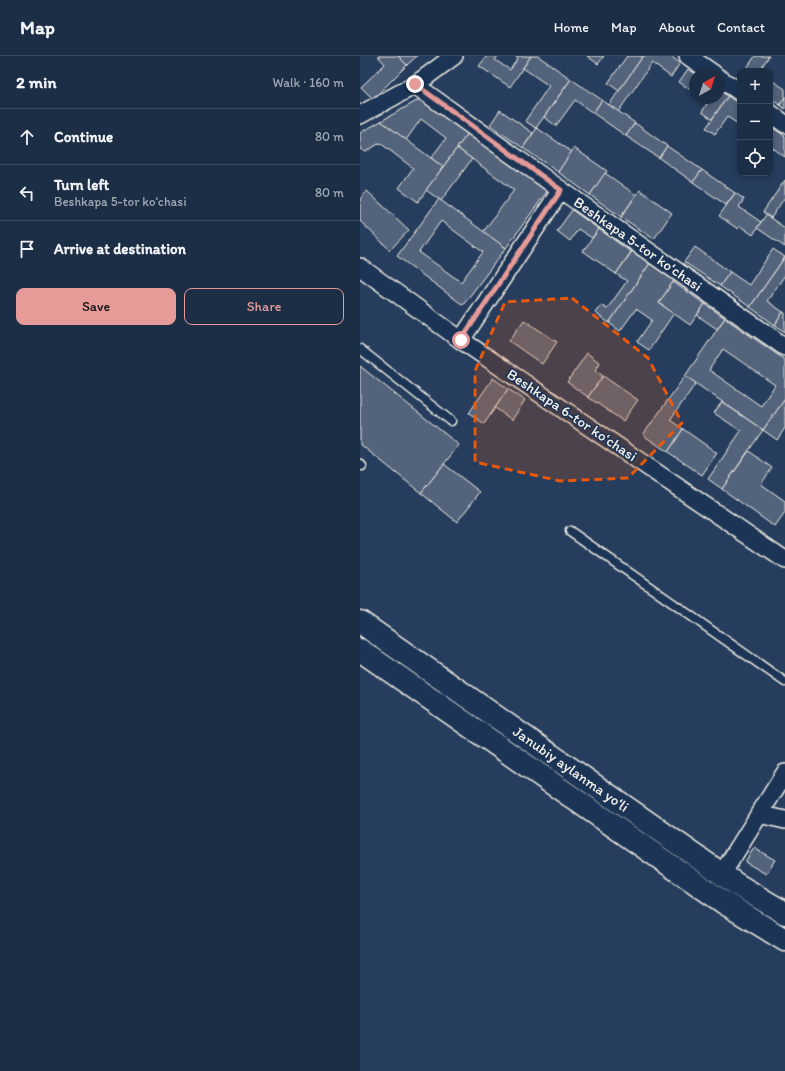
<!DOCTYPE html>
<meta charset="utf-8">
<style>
:root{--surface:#1c2e46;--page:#25364d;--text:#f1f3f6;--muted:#a0a8b3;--line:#3a4a5f;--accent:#e69b98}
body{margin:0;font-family:Itim,sans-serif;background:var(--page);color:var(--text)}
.controls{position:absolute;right:12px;top:12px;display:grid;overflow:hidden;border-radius:8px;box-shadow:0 2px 6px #0003}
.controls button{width:36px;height:36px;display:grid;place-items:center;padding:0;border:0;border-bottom:1px solid var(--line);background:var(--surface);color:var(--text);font:20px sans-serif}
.compass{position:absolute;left:329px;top:12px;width:36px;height:36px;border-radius:50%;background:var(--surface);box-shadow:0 2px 6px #0003;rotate:39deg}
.stop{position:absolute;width:12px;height:12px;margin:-9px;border:3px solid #e69b98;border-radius:50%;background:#fff}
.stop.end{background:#e69b98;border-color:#fff;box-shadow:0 1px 4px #0008}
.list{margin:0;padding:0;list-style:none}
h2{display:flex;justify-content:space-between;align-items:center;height:52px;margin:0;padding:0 16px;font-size:17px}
h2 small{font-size:13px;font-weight:400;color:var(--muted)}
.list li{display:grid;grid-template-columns:26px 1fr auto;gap:12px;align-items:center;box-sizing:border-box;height:56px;padding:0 16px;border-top:1px solid var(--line)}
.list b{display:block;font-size:15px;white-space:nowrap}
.list p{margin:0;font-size:13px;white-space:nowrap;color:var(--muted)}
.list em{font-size:13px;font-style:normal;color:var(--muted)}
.actions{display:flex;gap:8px;padding:12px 16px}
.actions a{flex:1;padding:9px 0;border:1px solid var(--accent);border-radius:8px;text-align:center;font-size:14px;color:var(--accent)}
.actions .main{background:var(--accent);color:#111}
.icon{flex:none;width:22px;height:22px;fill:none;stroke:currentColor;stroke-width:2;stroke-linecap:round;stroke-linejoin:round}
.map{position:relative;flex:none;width:425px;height:1015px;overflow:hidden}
header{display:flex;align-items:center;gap:24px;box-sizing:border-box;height:56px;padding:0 20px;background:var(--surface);border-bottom:1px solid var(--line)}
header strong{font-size:19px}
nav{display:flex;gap:22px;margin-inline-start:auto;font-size:14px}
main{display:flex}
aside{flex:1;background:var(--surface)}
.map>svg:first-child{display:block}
.building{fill:#52647b;stroke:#f4f1e8;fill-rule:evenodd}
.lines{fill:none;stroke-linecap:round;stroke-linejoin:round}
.service-casing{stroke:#f4f1e8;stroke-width:11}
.minor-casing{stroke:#f4f1e8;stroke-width:20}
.trunk-casing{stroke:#f4f1e8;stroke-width:25}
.service{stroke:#1d3557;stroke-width:8}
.minor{stroke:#1d3557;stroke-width:17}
.trunk{stroke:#1d3557;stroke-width:22}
.route{stroke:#e69b98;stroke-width:5}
.marked{fill:#e8590c;fill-opacity:0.2;stroke:#e8590c;stroke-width:3;stroke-dasharray:8 5;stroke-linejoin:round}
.labels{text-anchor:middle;stroke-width:3;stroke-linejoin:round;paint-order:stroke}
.street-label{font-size:15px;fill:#f4f1e8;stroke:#1d3557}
</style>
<header>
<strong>Map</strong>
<nav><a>Home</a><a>Map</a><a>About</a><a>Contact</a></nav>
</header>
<main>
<aside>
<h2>2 min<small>Walk · 160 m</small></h2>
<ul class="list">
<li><svg class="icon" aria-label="ahead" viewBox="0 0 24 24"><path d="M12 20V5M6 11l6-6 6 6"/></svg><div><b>Continue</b></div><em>80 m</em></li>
<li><svg class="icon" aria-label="left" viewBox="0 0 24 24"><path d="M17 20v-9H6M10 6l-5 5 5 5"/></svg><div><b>Turn left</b><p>Beshkapa 5-tor koʻchasi</p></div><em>80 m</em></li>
<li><svg class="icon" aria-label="arrive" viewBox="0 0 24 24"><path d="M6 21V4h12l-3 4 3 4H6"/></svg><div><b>Arrive at destination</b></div></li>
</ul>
<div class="actions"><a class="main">Save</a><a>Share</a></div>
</aside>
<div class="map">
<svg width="425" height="1015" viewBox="0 0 425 1015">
<rect width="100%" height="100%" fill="#263d5d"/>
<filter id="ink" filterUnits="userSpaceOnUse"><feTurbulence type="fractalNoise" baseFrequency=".025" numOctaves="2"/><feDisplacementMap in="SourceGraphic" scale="8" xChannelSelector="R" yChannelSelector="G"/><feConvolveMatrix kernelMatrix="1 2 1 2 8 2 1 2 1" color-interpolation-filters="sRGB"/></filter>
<g filter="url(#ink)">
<g class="building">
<polygon points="18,0 38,0 47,9 13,43 1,31 25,8"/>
<polygon points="38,0 57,0 47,9"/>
<polygon points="127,0 138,0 135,4 150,14 158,2 155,0 171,0 150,31 119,10"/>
<polygon points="171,0 178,0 211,23 176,72 165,65 189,30 163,12"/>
<polygon points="227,0 244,0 238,8"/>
<polygon points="267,0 283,0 259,35 248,27"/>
<polygon points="283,0 310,0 320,7 311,21 292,7 258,56 249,49"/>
<polygon points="395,0 409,0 399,15 385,15"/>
<polygon points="328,13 336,18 335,37 319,26"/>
<polygon points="211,23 242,44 233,57 215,44 196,70 184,61"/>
<polygon points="413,25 425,33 425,41 420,49 410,42 410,29"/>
<polygon points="359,34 368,40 352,63 342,56 348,46 342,42 359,42"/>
<polygon points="368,40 380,49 380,69 367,61 355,78 346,72"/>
<polygon points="425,41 425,53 420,49"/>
<polygon points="62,42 109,76 83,111 71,102 86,82 61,63 46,84 21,65"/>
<polygon points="242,44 275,67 266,80 233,57"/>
<polygon points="140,54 173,77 163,92 130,69"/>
<polygon points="21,65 83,111 58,146 39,132 53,112 20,87 5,96 0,93 0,77"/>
<polygon points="275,67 307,90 299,102 266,80"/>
<polygon points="410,70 425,80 425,101 410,90"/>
<polygon points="177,72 212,96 198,116 163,92"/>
<polygon points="109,76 188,134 146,192 123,176 154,134 97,92"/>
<polygon points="307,90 342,114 333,126 299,102"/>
<polygon points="97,92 112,103 81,145 66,134"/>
<polygon points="214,92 247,115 230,139 198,116"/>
<polygon points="342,114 375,137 366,149 333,126"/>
<polygon points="245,117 276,139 261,161 230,139"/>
<polygon points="425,124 425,141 411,162 403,156"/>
<polygon points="280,134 312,157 294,183 261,161"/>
<polygon points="7,135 49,174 30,194 0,165 0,143"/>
<polygon points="375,137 384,143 379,151 401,166 393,179 380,170 378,173 359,160"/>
<path d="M 79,143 L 146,192 L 103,249 L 37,200 ZM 81,165 L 123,196 L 101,226 L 59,196 Z"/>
<polygon points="212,154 239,173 232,182 218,173 210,185 197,175"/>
<polygon points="406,159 425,172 425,191 397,172"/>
<polygon points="239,173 271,196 256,218 223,195"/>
<polygon points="275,191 293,203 249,267 235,257 241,249 247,253 267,225 256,218"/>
<polygon points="335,191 370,216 360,230 324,206"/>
<polygon points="413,193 425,201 390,251 360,230 370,216 389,229"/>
<polygon points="425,201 425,219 407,245 423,256 415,269 390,251"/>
<polygon points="293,203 317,220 299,247 314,257 289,294 277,286 292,264 276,253 260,275 249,267"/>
<polygon points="313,226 345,248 330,269 299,247"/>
<polygon points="345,248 365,262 357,273 337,259"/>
<polygon points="423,256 425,257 425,276 415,269"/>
<path d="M 365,262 L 425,304 L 425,343 L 403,374 L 325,320 ZM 363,293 L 415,329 L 401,350 L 349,314 Z"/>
<polygon points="164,264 197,286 182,308 149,285"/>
<polygon points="227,297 240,307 235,314 243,320 228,341 207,326"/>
<polygon points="0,310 99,389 61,437 0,388"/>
<polygon points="243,320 278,344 263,365 228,341"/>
<polygon points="325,320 336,327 310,364 323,373 308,396 283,379"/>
<polygon points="133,322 148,333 124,368 109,357"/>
<polygon points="148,333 165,344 152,364 135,352"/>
<polygon points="425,343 425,372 417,384 403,374"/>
<polygon points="362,346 403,374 362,433 348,423 381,375 354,357"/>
<polygon points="323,373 357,397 342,419 308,396"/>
<polygon points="389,395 412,412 401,428 425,445 425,457 415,471 362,433"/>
<polygon points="84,408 120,436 97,466 61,437"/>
<polygon points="394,792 415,804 406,818 385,806"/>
</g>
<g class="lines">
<defs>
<g id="service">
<polyline points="0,293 91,365"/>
<polyline points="0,408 2,410"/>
<polyline points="210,475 425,626"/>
</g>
<g id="minor">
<polyline points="328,0 354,18"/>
<polyline points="359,22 380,36"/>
<polyline points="55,29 201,134 425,291"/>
<polyline points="410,57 425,68"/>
<polyline points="0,59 55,29 94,0"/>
<polyline points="0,211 101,284 425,504"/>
<polyline points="101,284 201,134"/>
<polyline points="399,758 425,764"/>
<polyline points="362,818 425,717"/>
</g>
<g id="trunk">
<polyline points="0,566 376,828 425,857"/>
<polyline points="0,594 363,846 425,884"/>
</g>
</defs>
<use href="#service" class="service-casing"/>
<use href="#minor" class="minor-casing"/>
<use href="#trunk" class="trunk-casing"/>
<use href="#service" class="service"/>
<use href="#minor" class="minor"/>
<use href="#trunk" class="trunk"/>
</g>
</g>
<g class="lines" filter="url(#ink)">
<polyline class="route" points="55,28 201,134 101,284"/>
</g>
<path class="marked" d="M 212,242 L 288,302 L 322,367 L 268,422 L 200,425 L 115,406 L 115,315 L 145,246 Z"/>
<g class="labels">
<g class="street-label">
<text transform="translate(278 188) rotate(35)" y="5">Beshkapa 5-tor koʻchasi</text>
<text transform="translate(212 359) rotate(34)" y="5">Beshkapa 6-tor koʻchasi</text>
<text transform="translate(211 713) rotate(35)" y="5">Janubiy aylanma yoʻli</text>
</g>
</g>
</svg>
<div class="controls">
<button>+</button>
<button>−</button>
<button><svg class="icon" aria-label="locate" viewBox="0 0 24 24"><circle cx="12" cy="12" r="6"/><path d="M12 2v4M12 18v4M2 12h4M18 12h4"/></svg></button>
</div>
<svg class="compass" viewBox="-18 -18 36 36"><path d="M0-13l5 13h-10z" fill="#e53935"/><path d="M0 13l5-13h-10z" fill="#a0a8b3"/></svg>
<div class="stop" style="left:101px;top:284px"></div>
<div class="stop end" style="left:55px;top:28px"></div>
</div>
</main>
